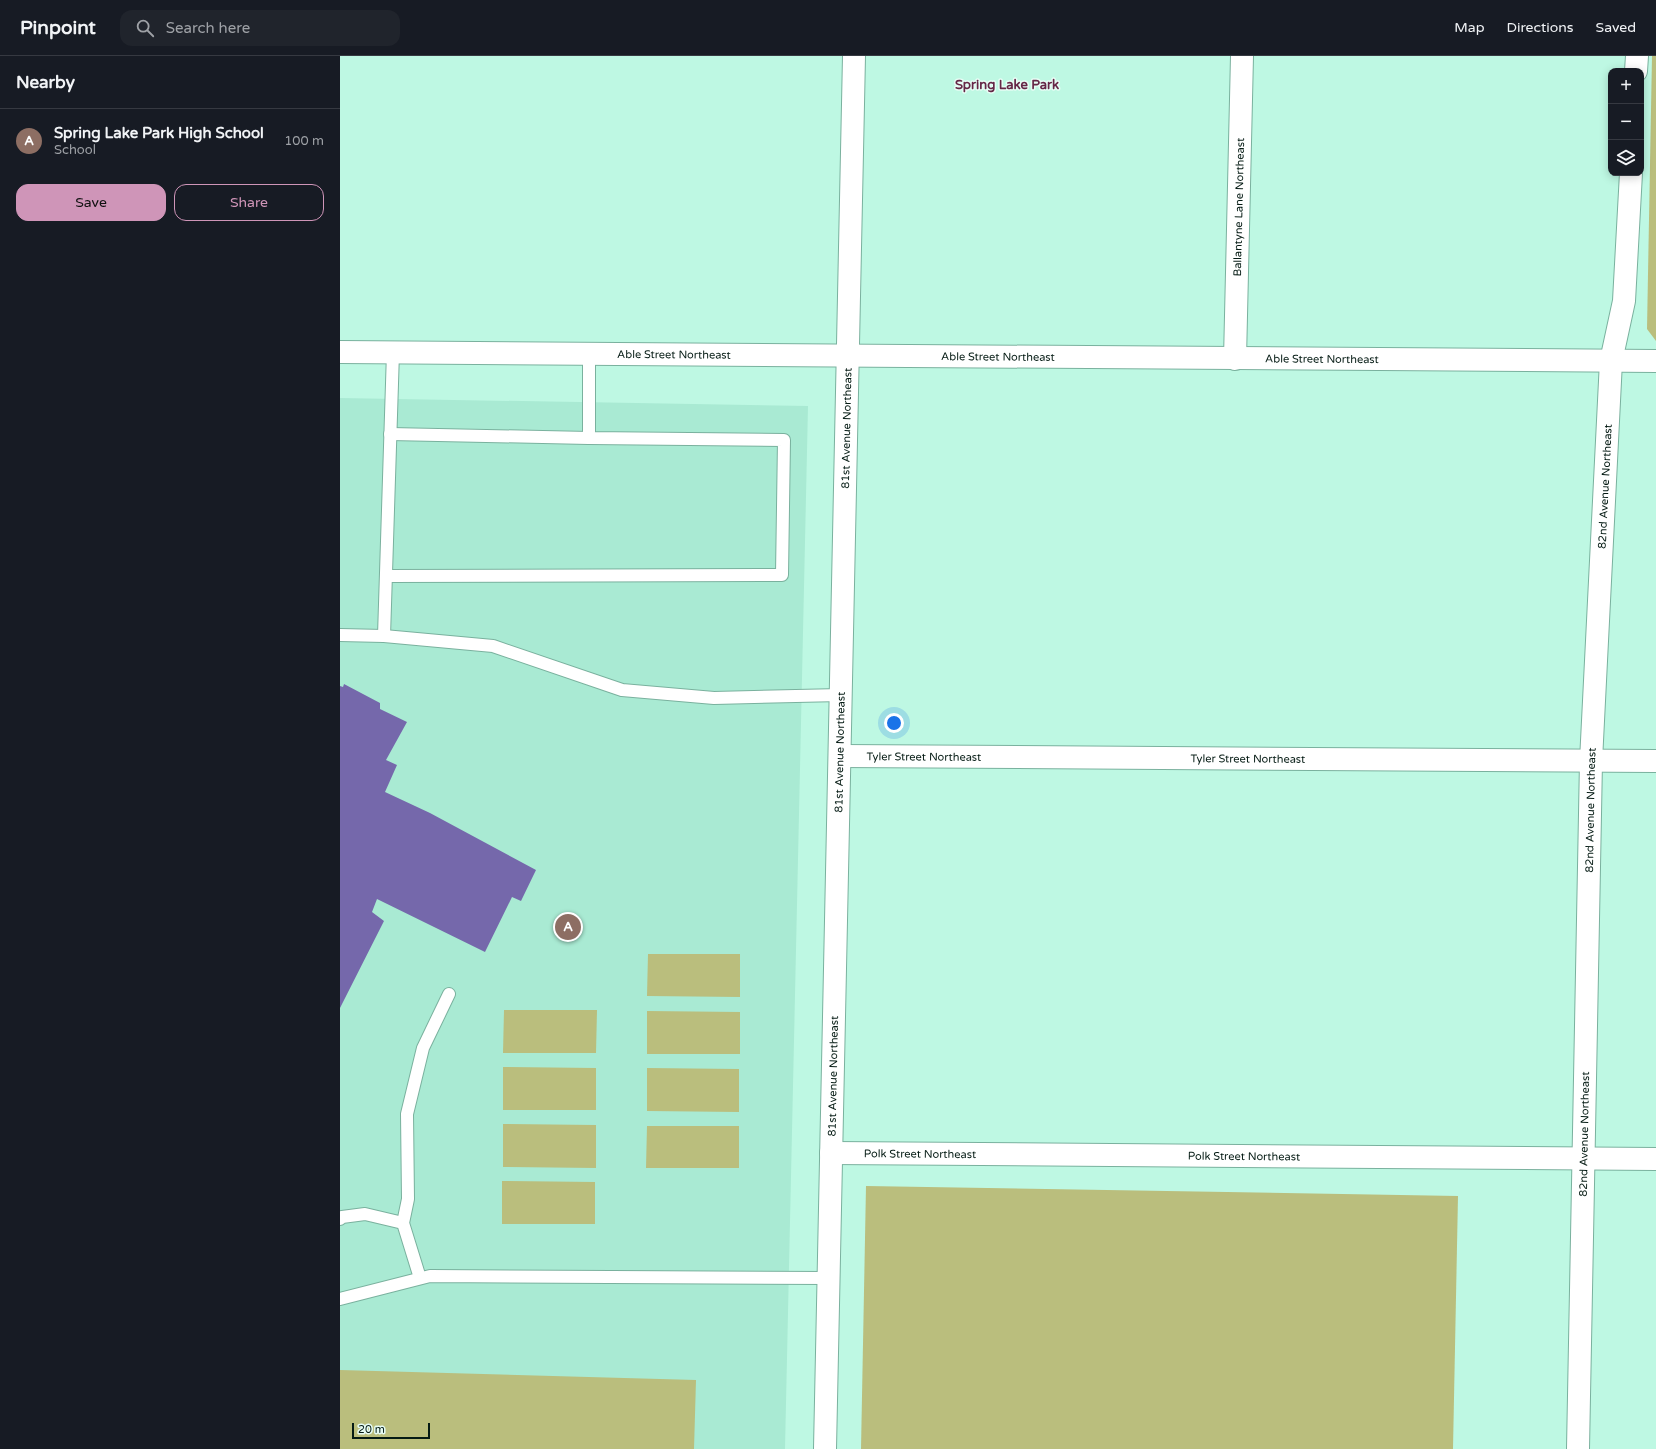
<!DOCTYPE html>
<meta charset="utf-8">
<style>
:root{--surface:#171b24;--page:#20242c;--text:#f1f3f6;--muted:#9ea1a6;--line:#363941;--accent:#cf95b8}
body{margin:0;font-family:"Varela Round",sans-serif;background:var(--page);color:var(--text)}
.controls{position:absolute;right:12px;top:12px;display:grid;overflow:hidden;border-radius:8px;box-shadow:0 2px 10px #0003}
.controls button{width:36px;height:36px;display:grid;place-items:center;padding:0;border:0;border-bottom:1px solid var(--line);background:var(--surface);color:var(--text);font:20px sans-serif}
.scale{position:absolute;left:12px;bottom:10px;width:78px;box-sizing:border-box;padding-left:4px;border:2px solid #051b14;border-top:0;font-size:11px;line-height:14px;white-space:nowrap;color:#051b14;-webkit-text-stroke:3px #e6fcf4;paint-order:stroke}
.you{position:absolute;left:554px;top:667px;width:14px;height:14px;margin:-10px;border:3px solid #fff;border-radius:50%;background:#1a73e8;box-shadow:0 0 0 6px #1a73e833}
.badge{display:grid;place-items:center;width:26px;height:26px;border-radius:50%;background:var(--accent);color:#fff;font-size:13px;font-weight:700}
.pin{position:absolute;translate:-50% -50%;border:2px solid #fff;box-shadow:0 1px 4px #0006}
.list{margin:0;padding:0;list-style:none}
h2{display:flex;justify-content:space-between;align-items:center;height:52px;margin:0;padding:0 16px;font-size:17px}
h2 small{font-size:13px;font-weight:400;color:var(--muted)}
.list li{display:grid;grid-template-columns:26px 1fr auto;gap:12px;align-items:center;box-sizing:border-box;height:64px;padding:0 16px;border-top:1px solid var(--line)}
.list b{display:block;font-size:15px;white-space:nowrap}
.list p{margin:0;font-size:13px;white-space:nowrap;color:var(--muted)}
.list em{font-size:13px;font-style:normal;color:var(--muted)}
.actions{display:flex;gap:8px;padding:12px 16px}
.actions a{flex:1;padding:9px 0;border:1px solid var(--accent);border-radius:12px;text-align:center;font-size:14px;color:var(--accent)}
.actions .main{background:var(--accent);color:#111}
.icon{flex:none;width:22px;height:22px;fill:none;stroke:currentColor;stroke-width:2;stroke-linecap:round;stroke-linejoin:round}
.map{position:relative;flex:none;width:1316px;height:1393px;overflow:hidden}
header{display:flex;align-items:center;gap:24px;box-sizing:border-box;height:56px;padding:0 20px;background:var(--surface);border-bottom:1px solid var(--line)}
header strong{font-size:19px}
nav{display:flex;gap:22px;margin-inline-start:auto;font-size:14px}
.search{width:280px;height:36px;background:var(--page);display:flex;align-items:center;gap:10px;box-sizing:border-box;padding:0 14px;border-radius:12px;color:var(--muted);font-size:15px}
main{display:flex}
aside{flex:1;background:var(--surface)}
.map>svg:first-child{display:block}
.built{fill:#a9ead3}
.green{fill:#babe7d}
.building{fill:#7568ab}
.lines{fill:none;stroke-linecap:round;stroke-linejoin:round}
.service-casing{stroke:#7ab19e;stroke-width:14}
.minor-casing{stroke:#7ab19e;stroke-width:24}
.tertiary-casing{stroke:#7ab19e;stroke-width:24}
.service{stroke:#fff;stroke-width:12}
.minor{stroke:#fff;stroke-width:22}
.tertiary{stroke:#fff;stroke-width:22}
.labels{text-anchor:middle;stroke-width:3;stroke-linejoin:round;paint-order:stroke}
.street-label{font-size:11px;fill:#051b14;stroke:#e6fcf4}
.quarter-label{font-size:13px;font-weight:bold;fill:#652646;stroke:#e6fcf4}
</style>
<header>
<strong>Pinpoint</strong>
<div class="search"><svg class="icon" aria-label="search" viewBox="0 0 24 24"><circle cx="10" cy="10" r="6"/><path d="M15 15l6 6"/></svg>Search here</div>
<nav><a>Map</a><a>Directions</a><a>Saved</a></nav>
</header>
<main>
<aside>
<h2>Nearby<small></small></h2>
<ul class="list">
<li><span class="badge" style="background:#8d6e63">A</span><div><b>Spring Lake Park High School</b><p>School</p></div><em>100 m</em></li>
</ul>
<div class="actions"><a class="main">Save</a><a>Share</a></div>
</aside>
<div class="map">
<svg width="1316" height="1393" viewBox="0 0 1316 1393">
<rect width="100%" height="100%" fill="#bef8e3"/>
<polygon class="built" points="0,342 468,350 445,1393 0,1393"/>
<g class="green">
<polygon points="1312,0 1316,0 1316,285 1307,273"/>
<polygon points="308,898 400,898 400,941 307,940"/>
<polygon points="164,954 257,954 256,997 163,997"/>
<polygon points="307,955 400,956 400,998 307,998"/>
<polygon points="163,1011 256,1012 256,1054 163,1054"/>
<polygon points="307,1012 399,1013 399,1056 307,1055"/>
<polygon points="163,1068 256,1069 256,1112 163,1111"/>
<polygon points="307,1070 399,1070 399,1112 306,1112"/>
<polygon points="162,1125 255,1126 255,1168 162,1168"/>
<polygon points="526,1130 1118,1140 1113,1393 521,1393"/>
<polygon points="0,1314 356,1324 354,1393 0,1393"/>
</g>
<polygon class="building" points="4,628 40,647 40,653 67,666 46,704 57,709 45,736 90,757 196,814 181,845 172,841 145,896 37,843 32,856 44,865 0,952 0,630 3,631"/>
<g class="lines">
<defs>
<g id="service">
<polyline points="50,378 249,382"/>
<polyline points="46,520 442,519 444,384 249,382 249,298"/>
<polyline points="0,579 44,580 153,590 282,634 374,642 501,639"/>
<polyline points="44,580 53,296"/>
<polyline points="0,1163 2,1161 25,1158 63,1167"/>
<polyline points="80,1222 63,1167 68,1143 67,1058 83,992 109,938"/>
<polyline points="0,1243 90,1220 488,1222"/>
</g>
<g id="minor">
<polyline points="1296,15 1297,0"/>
<path id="s1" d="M 895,303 L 902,0"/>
<path id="s2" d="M 500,700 L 1316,705"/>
<path id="s3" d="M 491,1097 L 1316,1103"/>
<path id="s4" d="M 1238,1393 L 1251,705 L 1271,305 L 1284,245 L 1291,117"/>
</g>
<g id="tertiary">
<path id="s5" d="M 0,296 L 1316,305"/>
<path id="s6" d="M 485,1393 L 514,0"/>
</g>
</defs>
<use href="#service" class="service-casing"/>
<use href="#minor" class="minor-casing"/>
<use href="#tertiary" class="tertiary-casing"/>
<use href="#service" class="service"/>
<use href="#minor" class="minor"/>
<use href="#tertiary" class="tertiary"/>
</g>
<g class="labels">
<g class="street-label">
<text dy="4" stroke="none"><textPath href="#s1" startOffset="152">Ballantyne Lane Northeast</textPath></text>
<text dy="4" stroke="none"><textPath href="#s5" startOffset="334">Able Street Northeast</textPath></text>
<text dy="4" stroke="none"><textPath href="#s5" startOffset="658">Able Street Northeast</textPath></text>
<text dy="4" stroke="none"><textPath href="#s5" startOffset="982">Able Street Northeast</textPath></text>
<text dy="4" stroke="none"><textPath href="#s6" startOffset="1021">81st Avenue Northeast</textPath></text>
<text dy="4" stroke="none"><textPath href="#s4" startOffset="963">82nd Avenue Northeast</textPath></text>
<text dy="4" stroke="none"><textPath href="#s6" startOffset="697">81st Avenue Northeast</textPath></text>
<text dy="4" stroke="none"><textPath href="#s2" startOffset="84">Tyler Street Northeast</textPath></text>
<text dy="4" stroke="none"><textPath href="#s2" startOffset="408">Tyler Street Northeast</textPath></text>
<text dy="4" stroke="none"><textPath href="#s4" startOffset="639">82nd Avenue Northeast</textPath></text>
<text dy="4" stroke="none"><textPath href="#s6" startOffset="373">81st Avenue Northeast</textPath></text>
<text dy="4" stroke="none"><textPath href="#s4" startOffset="315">82nd Avenue Northeast</textPath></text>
<text dy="4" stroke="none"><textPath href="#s3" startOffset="89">Polk Street Northeast</textPath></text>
<text dy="4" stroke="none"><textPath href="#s3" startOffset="413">Polk Street Northeast</textPath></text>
</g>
<g class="quarter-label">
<text x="667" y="33">Spring Lake Park</text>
</g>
</g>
</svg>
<div class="controls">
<button>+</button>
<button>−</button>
<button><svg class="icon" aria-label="layers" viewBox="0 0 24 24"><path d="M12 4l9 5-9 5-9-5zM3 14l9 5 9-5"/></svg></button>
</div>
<div class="scale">20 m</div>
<div class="you"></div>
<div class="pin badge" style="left:228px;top:871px;background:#8d6e63">A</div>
</div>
</main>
